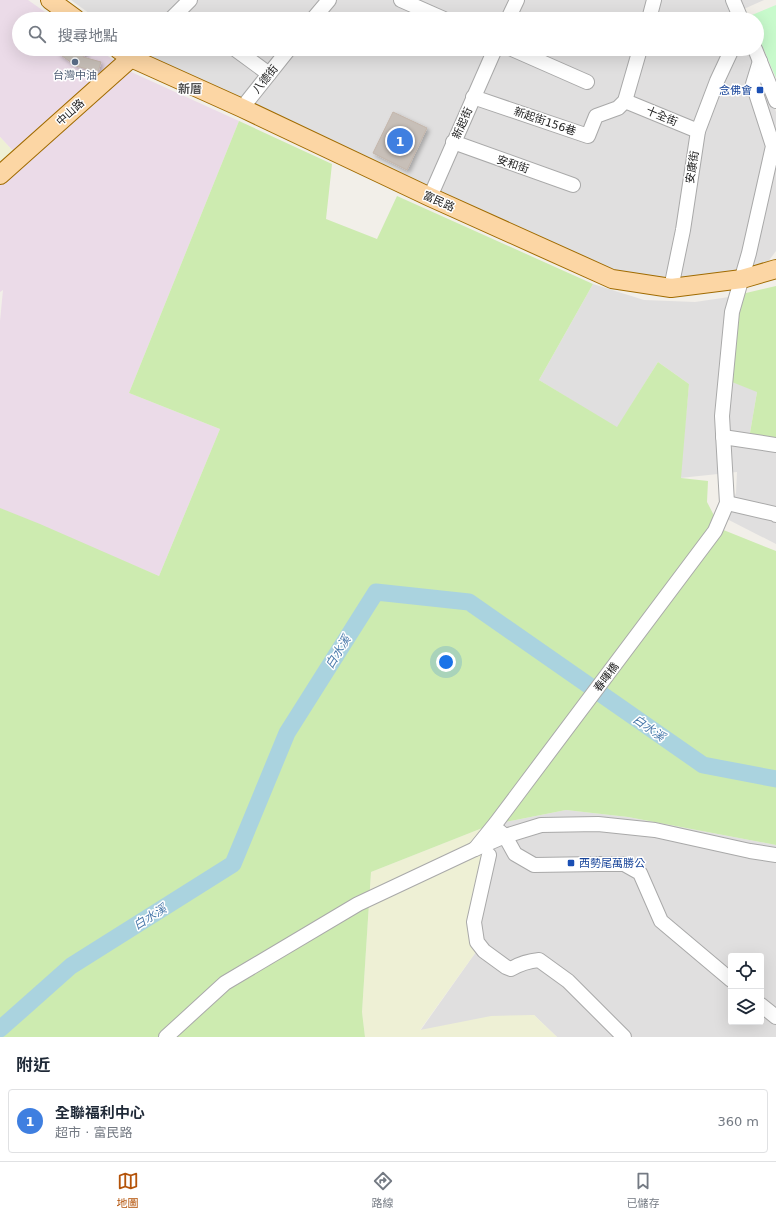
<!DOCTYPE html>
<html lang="zh-TW">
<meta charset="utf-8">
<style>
:root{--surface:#fff;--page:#f2f2f3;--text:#1f2937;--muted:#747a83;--line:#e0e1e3;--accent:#b45309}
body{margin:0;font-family:"DejaVu Sans","Noto Sans TC",sans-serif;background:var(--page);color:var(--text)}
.controls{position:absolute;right:12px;bottom:12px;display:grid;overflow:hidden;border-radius:4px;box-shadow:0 4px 16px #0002}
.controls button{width:36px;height:36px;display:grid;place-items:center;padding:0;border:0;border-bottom:1px solid var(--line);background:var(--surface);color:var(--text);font:20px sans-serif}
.you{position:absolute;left:446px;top:662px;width:14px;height:14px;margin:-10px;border:3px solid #fff;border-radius:50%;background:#1a73e8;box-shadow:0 0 0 6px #1a73e833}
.badge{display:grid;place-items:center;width:26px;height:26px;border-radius:50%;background:var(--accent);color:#fff;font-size:13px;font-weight:700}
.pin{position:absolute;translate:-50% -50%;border:2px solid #fff;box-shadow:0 1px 4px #0006}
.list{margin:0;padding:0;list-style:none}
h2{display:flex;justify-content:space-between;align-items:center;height:52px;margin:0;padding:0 16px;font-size:17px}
h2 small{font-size:13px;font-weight:400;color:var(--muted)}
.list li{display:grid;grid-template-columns:26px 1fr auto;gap:12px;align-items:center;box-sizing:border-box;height:64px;margin:0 8px 8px;padding:0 8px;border:1px solid var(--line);border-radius:4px}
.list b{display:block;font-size:15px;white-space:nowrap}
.list p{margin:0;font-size:13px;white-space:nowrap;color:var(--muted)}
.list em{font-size:13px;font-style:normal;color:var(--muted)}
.icon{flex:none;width:22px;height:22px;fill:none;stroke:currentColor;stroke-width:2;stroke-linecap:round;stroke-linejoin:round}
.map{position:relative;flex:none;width:776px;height:1037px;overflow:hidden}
.search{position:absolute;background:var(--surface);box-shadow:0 4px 16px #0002;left:12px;right:12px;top:12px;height:44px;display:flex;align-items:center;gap:10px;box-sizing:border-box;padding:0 14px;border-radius:22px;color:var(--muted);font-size:15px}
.sheet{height:124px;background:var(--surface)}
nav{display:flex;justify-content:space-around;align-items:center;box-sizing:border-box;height:56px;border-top:1px solid var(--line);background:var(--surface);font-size:11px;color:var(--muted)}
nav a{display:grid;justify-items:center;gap:2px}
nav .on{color:var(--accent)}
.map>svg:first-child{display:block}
.residential{fill:#e0dfdf;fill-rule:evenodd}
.industrial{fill:#ebdbe8}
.farmland{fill:#eef0d5}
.grass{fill:#cdebb0}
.park{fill:#c8facc}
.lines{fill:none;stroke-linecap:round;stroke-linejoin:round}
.river{stroke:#aad3df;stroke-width:17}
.building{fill:#c7bfb8;stroke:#c4b6ab;filter:url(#shadow)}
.minor-casing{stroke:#a9a9a9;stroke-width:16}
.major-casing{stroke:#a06b00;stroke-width:20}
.minor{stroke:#fff;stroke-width:14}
.major{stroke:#fcd6a4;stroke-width:18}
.service-dot{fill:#5c6f8a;stroke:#fff;stroke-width:1.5}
.transit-dot{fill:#1a4fb4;stroke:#fff;stroke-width:1.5}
.labels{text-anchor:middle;stroke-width:3;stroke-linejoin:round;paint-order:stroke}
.service-label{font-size:11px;fill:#4e5e75;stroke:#fff}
.street-label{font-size:11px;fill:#222;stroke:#fff}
.transit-label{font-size:11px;fill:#164399;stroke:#fff;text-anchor:end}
.neighbourhood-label{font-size:12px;font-weight:bold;fill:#555;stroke:#fff}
.water-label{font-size:12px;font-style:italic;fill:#4a7aab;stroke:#fff}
</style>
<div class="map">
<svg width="776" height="1037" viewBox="0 0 776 1037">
<defs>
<filter id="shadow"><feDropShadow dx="2.5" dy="2.5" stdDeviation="2" flood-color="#0004"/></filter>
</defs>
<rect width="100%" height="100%" fill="#f2efe9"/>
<g class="residential">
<polygon points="71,0 764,0 737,12 740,19 97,19"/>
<polygon points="138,49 751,49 776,112 776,251 764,267 666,283 617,275 158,63"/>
<polygon points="593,284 644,300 695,302 729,297 757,392 750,433 776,442 776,544 725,518 736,493 737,472 680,478 689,384 658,362 617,428 539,380"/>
<path d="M 566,810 L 628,817 L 776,845 L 776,1037 L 557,1037 L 534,1015 L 420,1031 L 478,949 L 476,883 L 485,836 L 490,825 ZM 731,956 L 761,956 L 761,1022 L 731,1022 Z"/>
</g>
<polygon class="industrial" points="0,0 28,0 55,19 19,19 19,49 98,49 129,71 239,121 129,393 220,429 159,576 0,509 0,321 3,290 0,292 0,164 14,152 0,137"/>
<g class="farmland">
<polygon points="0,137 14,152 0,164"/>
<polygon points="490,825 485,836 476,883 478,949 420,1030 491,1016 534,1015 557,1037 365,1037 362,1012 371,872"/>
</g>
<g class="grass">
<polygon points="239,121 332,164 326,219 377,239 397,196 593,284 539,380 617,427 658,362 689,384 681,478 708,481 707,502 721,529 776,551 776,845 628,817 566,810 490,825 371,872 362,1012 365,1037 0,1037 0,508 40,524 159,576 220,429 129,393"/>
<polygon points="776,286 776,442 750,433 757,392 722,378 729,297"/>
</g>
<polygon class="park" points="776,5 776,78 757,34 757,19 748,19 747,17"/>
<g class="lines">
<polyline class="river" points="0,1029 71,966 233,864 287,733 376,592 469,602 703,765 776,779"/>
</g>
<g class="building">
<polygon points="61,49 88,49 83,57 101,62 98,72 76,66 58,53"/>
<polygon points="393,112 427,128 407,170 373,153"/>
</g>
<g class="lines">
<defs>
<g id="minor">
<polyline points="401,0 444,19"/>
<polyline points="733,0 741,19"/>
<polyline points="171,19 190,0"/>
<polyline points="313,19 329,0"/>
<polyline points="508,19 517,0"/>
<polyline points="649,19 654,0"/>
<polyline points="235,49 269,74"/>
<polyline points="512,49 587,82"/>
<polyline points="755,49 776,101"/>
<polyline points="131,58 140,49"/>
<polyline points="473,97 588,136 596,116 618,108 625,101 640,49"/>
<polyline points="625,101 698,131"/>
<polyline points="242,108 289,49"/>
<polyline points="453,142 573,185"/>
<polyline points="430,197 495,49"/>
<polyline points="671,288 683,230 698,131 717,81 731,51"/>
<polyline points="723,437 776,445"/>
<polyline points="727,503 775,514 776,515"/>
<polyline points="499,831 505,836 515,854 534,865 599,864 624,864 640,873 661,921 731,980"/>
<polyline points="475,849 496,823 715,531 727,503 722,416 732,312 749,253 773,146 753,84 760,61"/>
<path d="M 489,855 L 474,922 L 477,942 L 484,951 L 506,967 L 511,969 C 521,963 528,961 539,960 L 568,981 L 624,1037"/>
<polyline points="761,1005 776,1017"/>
<polyline points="166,1037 225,983 358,904 475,849 505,836 541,825 598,824 655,830 750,851 776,855"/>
</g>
<g id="major">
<polyline points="50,0 76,19"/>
<polyline points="118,49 131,58 242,108 430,197 612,279 671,288 742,279 776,269"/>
<polyline points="0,175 131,58"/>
</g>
</defs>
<use href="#minor" class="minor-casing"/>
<use href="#major" class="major-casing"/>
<use href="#minor" class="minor"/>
<use href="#major" class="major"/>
</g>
<circle class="service-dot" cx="75" cy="62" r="4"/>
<g class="transit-dot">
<rect x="756" y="86" width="8" height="8" rx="2"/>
<rect x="567" y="859" width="8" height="8" rx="2"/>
</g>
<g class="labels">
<g class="service-label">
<text x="75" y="79">台灣中油</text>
</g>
<g class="street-label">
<text transform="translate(265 79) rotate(-51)" y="4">八德街</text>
<text transform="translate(70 112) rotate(-42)" y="4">中山路</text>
<text transform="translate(662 116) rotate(23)" y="4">十全街</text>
<text transform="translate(545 121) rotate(19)" y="4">新起街156巷</text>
<text transform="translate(462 123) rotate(-66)" y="4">新起街</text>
<text transform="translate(513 164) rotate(19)" y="4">安和街</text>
<text transform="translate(692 167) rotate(-81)" y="4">安康街</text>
<text transform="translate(439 201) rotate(24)" y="4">富民路</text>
<text transform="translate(606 677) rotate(-53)" y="4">春暉橋</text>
</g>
<g class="transit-label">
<text x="752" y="94">念佛會</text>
<text x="579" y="867" text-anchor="start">西勢尾萬勝公</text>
</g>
<g class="neighbourhood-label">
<text x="190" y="93">新厝</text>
</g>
<g class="water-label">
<text transform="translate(338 652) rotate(-58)" y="4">白水溪</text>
<text transform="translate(649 728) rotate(35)" y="4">白水溪</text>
<text transform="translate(150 917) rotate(-32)" y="4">白水溪</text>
</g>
</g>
</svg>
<div class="controls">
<button><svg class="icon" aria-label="locate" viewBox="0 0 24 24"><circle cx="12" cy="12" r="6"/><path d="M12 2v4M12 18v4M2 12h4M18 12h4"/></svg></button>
<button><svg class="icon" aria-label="layers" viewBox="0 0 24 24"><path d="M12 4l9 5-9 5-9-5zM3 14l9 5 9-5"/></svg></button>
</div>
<div class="you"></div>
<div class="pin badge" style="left:400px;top:141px;background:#3f7fe0">1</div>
<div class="search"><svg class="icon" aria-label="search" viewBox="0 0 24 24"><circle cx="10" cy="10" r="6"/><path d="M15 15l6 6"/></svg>搜尋地點</div>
</div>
<section class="sheet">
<h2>附近<small></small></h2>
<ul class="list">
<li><span class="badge" style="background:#3f7fe0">1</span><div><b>全聯福利中心</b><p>超市 · 富民路</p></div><em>360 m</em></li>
</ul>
</section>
<nav>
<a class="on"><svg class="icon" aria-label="map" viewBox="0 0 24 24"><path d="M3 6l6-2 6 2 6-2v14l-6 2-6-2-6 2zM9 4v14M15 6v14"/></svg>地圖</a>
<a><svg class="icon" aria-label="directions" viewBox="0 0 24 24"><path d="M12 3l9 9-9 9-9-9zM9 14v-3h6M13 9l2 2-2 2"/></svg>路線</a>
<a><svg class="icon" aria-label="saved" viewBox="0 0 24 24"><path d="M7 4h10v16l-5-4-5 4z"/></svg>已儲存</a>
</nav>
